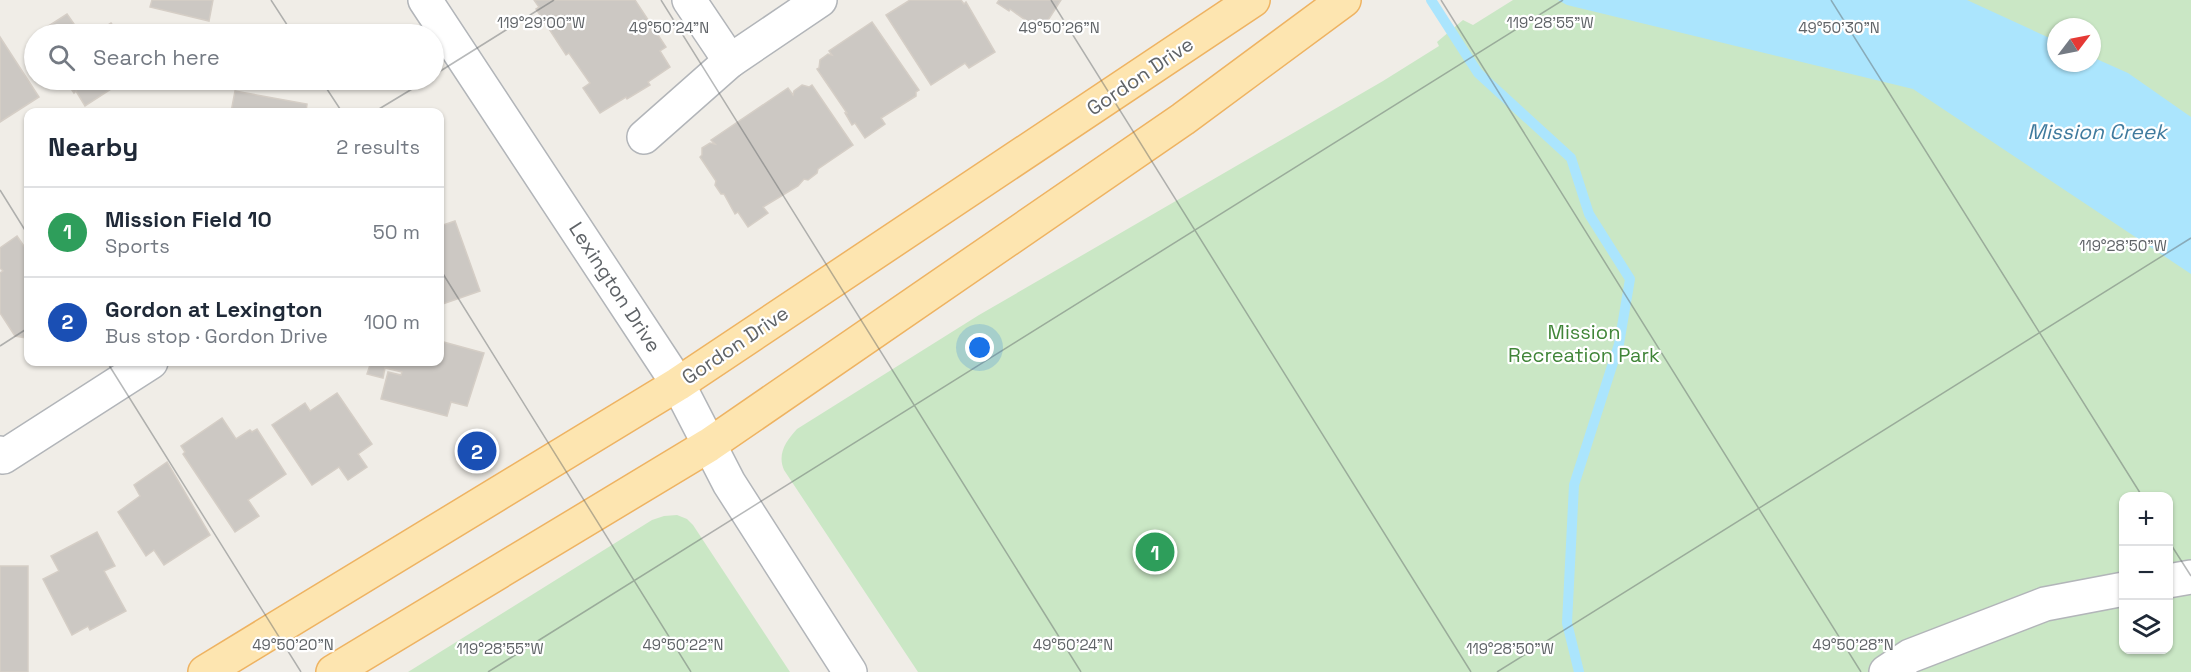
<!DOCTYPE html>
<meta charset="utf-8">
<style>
:root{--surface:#fff;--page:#f2f2f3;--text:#1f2937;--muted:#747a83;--line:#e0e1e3;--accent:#2563eb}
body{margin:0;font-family:"Space Grotesk",sans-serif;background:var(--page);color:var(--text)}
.controls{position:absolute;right:18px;bottom:18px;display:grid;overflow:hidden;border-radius:12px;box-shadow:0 2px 4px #0004}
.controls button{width:54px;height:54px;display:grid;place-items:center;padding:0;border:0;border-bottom:2px solid var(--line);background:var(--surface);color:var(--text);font:30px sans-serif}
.compass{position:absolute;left:2047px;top:18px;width:54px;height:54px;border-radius:50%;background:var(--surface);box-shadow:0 2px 4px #0004;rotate:58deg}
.you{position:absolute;left:980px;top:348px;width:21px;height:21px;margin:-15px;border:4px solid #fff;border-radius:50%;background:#1a73e8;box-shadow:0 0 0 9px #1a73e833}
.badge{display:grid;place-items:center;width:39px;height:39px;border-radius:50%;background:var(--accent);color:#fff;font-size:20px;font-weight:700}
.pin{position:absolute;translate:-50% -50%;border:3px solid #fff;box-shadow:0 2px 6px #0006}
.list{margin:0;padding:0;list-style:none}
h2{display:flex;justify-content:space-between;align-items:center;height:78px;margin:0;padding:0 24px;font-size:26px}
h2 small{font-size:20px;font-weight:400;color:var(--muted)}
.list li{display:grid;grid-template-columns:39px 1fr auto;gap:18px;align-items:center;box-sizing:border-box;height:90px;padding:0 24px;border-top:2px solid var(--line)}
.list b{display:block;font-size:22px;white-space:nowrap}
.list p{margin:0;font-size:20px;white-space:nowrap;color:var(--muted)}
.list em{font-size:20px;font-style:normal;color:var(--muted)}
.icon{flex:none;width:33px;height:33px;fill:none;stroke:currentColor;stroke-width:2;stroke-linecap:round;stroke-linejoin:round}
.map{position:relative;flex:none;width:2191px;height:672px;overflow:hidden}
.search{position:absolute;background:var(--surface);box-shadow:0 2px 4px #0004;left:24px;top:24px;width:420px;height:66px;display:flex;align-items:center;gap:15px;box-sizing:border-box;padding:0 21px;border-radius:33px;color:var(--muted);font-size:22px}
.panel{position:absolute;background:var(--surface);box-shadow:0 2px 4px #0004;left:24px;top:108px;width:420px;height:258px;border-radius:12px}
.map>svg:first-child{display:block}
.green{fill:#cae7c5;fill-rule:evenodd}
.water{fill:#abe5fd}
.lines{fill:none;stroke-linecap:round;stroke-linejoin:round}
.stream{stroke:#abe5fd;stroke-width:10}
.building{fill:#ccc8c3;stroke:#d5cec6;stroke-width:1.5}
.minor-casing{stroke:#b2b5b9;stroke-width:36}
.major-casing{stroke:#eeb362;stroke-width:36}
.minor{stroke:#fff;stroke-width:33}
.major{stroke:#fde5b0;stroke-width:33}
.ticks{fill:none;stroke:#5f6367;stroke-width:1.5;stroke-opacity:0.45}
.labels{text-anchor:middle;stroke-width:4.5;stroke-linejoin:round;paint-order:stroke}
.street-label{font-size:20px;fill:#5f6367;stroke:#fff}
.park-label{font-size:20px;fill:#408538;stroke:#fff}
.water-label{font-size:21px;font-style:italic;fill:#407b9e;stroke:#fff}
.ticks-label{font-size:15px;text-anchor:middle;fill:#5f6367;stroke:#fff;stroke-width:4.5;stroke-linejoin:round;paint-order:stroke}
</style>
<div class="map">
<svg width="2191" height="672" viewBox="0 0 2191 672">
<rect width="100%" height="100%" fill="#f0ede7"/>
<g class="green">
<path d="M 1513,0 L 2191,0 L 2191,672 L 918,672 L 784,470 C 777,454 786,441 797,429 L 979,315 L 1383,81 L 1439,46 L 1437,42 L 1463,20 L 1473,25 ZM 2056,27 L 2092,27 L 2092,63 L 2056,63 ZM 2124,496 L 2168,496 L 2168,650 L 2124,650 Z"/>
<polygon points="677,515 687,519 693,525 790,672 408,672 652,520 664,516"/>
</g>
<polygon class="water" points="1558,0 1967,0 2056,41 2056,63 2092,63 2092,57 2128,73 2191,117 2191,274 1913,89 1567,5"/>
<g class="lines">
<polyline class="stream" points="1431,0 1478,73 1571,158 1589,214 1630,279 1619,344 1574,485 1567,623 1579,672"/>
</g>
<g class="building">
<polygon points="152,0 213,0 209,21 150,7"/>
<polygon points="534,0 635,0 666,47 660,51 670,67 648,82 650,85 627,99 626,97 600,113 583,88 590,83 569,53 566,55 536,9 539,7"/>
<polygon points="910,0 961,0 964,4 966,2 995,52 969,68 965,63 931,85 886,15"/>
<polygon points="999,0 1061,0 1045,25 1038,29 1010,9 1009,11 997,3"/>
<polygon points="67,14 81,34 36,34"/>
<polygon points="872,22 919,90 916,92 916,96 881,118 885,124 865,138 855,123 852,125 845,113 847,113 817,69 819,68 820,60 828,54 832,55 829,51"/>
<polygon points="111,23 119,34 94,34"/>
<polygon points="0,37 39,97 0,122"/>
<polygon points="65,80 125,80 85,106 76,91 74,93"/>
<polygon points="802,85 809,87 812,85 853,145 818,169 817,173 808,180 804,179 798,186 763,207 768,213 748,227 738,212 735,214 724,194 721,194 715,185 716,181 700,157 702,155 702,148 710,143 715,144 711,140 788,88 793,95 794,91"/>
<polygon points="235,91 307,104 306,112 231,112"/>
<polygon points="455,221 480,291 440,305 440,226"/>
<polygon points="17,236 28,252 28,337 26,338 15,336 0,313 0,273 3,271 0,268 0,248"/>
<polygon points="440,341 484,353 467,406 451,402 447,416 381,399 388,372 401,375 402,372 385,368 383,378 367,374 371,362 440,362"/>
<polygon points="337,393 372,444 358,454 367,467 348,480 339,467 312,485 272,425 305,403 310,411"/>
<polygon points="222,418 236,439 250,430 252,432 257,429 286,474 248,500 259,516 235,532 183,454 185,452 181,446"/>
<polygon points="167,462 210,535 164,565 154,550 146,556 118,512 140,496 134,485"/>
<polygon points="97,532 115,566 104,571 126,611 90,630 88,626 72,635 43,579 59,571 51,556"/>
<rect x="0" y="566" width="28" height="106"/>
</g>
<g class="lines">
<defs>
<g id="minor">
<polyline points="425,0 678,384 729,483 850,672"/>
<polyline points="689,0 730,61"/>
<polyline points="644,137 730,61 820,0"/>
<polyline points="0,453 3,457 151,362"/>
<polyline points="2168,581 2191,577"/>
<polyline points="1886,672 1910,656 2045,604 2124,589"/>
</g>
<g id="major">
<polyline points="205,672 678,384 1253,0"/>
<polyline points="333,672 709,445 1183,119 1344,0"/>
</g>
</defs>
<use href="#minor" class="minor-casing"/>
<use href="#major" class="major-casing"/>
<use href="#minor" class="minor"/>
<use href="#major" class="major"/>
</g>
<path class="ticks" d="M 271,0 L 293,34M 661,0 L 1081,672M 1051,0 L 1471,672M 1441,0 L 1861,672M 1831,0 L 2142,496M 434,75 L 554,0M 321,80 L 342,112M 374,112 L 427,80M 0,190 L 28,235M 440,269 L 691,672M 0,346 L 28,328M 107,362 L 301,672M 2168,540 L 2191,576M 488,672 L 1563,0M 1497,672 L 2191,238"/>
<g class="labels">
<g class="street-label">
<text transform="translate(1140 76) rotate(-34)" y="7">Gordon Drive</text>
<text transform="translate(615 287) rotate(57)" y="7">Lexington Drive</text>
<text transform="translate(735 345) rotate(-34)" y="7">Gordon Drive</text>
</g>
<g class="park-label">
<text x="1584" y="339">Mission<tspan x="1584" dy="23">Recreation Park</tspan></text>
</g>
<g class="water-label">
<text x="2097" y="139">Mission Creek</text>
</g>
</g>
<g class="ticks-label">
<text x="541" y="28">119°29'00"W</text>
<text x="1550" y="28">119°28'55"W</text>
<text x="669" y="33">49°50'24"N</text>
<text x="1059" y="33">49°50'26"N</text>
<text x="1839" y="33">49°50'30"N</text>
<text x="2123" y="251">119°28'50"W</text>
<text x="293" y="650">49°50'20"N</text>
<text x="683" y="650">49°50'22"N</text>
<text x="1073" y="650">49°50'24"N</text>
<text x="1853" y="650">49°50'28"N</text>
<text x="500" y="654">119°28'55"W</text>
<text x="1510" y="654">119°28'50"W</text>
</g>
</svg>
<div class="controls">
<button>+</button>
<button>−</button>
<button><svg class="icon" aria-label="layers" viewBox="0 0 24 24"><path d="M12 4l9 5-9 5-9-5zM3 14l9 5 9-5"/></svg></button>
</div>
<svg class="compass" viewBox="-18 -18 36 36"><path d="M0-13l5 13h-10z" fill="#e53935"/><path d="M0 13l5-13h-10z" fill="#747a83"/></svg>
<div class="you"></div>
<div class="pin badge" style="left:1155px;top:552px;background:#2e9e5b">1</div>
<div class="pin badge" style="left:477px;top:451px;background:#1a4fb4">2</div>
<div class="search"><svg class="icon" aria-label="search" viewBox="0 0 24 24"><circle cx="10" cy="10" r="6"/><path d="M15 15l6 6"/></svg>Search here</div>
<section class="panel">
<h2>Nearby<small>2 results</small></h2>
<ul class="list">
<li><span class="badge" style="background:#2e9e5b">1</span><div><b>Mission Field 10</b><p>Sports</p></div><em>50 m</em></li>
<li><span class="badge" style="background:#1a4fb4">2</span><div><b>Gordon at Lexington</b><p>Bus stop · Gordon Drive</p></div><em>100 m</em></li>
</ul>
</section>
</div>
